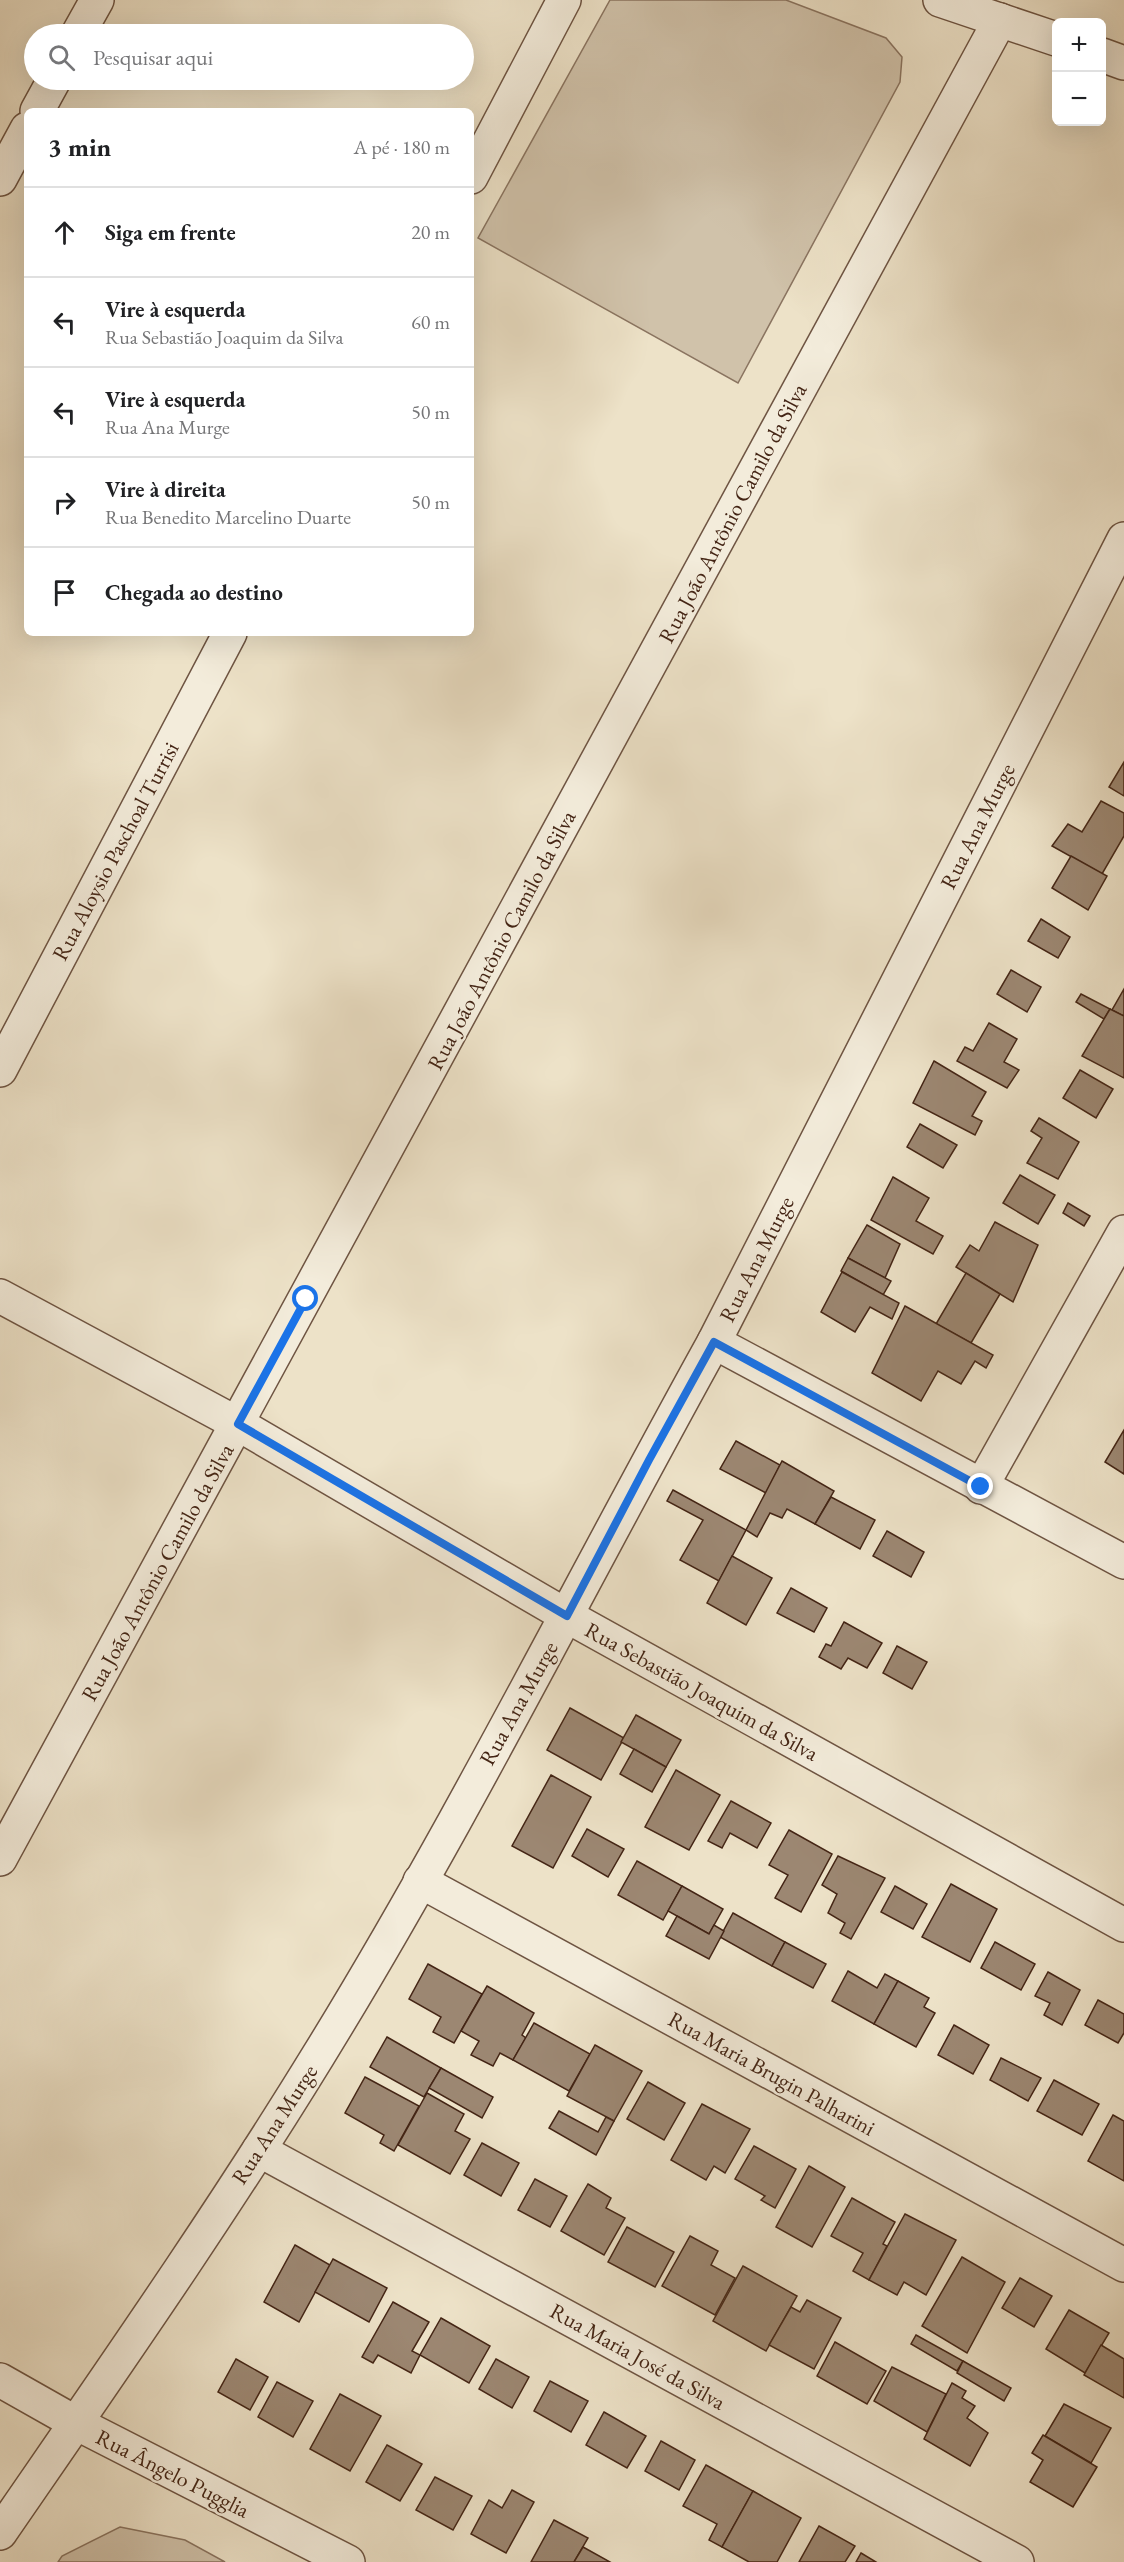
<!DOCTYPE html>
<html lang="pt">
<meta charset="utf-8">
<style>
:root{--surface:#fff;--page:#f6f6f6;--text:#202124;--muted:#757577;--line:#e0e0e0}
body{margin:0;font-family:"EB Garamond",serif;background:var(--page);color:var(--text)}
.controls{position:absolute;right:18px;top:18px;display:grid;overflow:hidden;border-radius:9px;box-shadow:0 6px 24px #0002}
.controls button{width:54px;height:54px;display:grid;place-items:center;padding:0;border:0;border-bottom:2px solid var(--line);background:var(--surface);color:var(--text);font:30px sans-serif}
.stop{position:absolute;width:18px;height:18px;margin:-14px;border:4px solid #1a73e8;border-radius:50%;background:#fff}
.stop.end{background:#1a73e8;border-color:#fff;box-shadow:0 2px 6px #0008}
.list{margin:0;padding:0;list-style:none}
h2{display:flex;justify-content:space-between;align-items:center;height:78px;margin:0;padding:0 24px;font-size:26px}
h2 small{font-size:20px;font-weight:400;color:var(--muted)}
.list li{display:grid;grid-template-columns:39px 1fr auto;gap:18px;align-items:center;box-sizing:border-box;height:90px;padding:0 24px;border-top:2px solid var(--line)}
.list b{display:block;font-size:22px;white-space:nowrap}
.list p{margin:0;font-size:20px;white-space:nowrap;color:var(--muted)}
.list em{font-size:20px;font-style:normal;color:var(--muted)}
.icon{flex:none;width:33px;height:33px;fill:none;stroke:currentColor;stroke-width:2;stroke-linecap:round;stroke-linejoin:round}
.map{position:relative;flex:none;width:1124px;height:2562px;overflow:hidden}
.search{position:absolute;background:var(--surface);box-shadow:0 6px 24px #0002;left:24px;top:24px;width:450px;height:66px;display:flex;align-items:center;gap:15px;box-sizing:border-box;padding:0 21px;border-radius:33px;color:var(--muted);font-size:22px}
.panel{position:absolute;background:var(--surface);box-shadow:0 6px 24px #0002;left:24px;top:108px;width:450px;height:528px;border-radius:9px}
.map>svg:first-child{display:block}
.green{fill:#d0c2aa;stroke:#8a7460;stroke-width:1.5}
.building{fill:#9c8772;stroke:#442515;stroke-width:1.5}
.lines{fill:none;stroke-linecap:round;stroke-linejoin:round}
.minor-casing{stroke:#6e5442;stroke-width:36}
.tertiary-casing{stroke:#6e5442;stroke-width:36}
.minor{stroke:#f3ecdb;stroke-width:33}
.tertiary{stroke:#f3ecdb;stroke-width:33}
.route{stroke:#1a73e8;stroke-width:8}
.labels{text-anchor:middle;stroke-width:5;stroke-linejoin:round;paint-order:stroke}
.street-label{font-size:22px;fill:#442515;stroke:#f3ecdb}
</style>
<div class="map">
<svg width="1124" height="2562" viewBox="0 0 1124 2562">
<rect width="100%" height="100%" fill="#ede2c8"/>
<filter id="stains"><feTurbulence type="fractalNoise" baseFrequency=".00333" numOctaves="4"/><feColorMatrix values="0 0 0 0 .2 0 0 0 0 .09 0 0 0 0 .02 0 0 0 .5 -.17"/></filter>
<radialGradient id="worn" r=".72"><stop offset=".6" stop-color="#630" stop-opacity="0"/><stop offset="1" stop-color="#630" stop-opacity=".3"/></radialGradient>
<g class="green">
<polygon points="610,0 786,0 886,38 902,57 900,82 738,383 478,238"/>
<polygon points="120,2527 185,2540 225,2562 58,2562 62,2556"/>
</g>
<g class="building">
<polygon points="1124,762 1124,796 1109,787"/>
<polygon points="1101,801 1124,813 1124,836 1102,874 1052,846 1068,824 1082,832"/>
<polygon points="1071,856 1107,876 1088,910 1052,888"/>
<polygon points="1041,919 1070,937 1058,958 1028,941"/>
<polygon points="1011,970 1041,987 1027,1012 997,994"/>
<polygon points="1124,989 1124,1016 1112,1010"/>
<polygon points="1081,994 1110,1009 1104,1019 1076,1002"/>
<polygon points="1110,1009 1124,1016 1124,1078 1082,1056"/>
<polygon points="989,1023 1017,1039 1004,1062 1019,1070 1007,1088 957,1061 965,1047 973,1051"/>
<polygon points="934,1061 986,1092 972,1116 982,1121 975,1135 913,1103"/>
<polygon points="1080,1070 1113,1089 1096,1118 1063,1098"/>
<polygon points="1039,1118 1079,1142 1058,1179 1027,1163 1042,1138 1031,1131"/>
<polygon points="920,1124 957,1145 943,1168 907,1147"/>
<polygon points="1020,1175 1055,1195 1038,1224 1003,1203"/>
<polygon points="893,1177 929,1198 916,1221 943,1236 933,1254 871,1220"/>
<polygon points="1068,1203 1090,1216 1084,1226 1063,1213"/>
<polygon points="995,1222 1038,1245 1013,1302 956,1267 970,1245 979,1251"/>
<polygon points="867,1225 900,1244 885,1278 848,1258"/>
<polygon points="848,1258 891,1281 883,1295 841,1271"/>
<polygon points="842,1272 899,1303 892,1319 870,1307 855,1332 821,1312"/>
<polygon points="966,1273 1000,1294 971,1343 936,1324"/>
<polygon points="905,1306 993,1355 986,1368 975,1361 961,1384 938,1371 921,1401 872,1373"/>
<polygon points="1124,1430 1124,1474 1105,1462"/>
<polygon points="736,1441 780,1465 766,1493 720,1469"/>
<polygon points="782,1461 834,1491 815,1524 787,1509 782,1518 770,1513 757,1537 746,1530"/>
<polygon points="673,1490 746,1530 719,1581 680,1560 703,1520 667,1501"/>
<polygon points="831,1497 875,1520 860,1549 815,1524"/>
<polygon points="887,1531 924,1552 911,1577 873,1556"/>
<polygon points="732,1556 772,1578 746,1625 707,1603"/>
<polygon points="791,1588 827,1608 814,1632 777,1613"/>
<polygon points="844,1622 882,1643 867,1668 848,1658 841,1669 819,1657 826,1644 831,1646"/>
<polygon points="897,1646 927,1662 912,1689 883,1673"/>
<polygon points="570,1708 624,1738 601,1780 547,1750"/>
<polygon points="636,1715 681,1740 666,1767 621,1742"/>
<polygon points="634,1749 666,1767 652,1792 620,1774"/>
<polygon points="676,1770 720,1795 689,1850 645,1827"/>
<polygon points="551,1775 591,1797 553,1868 512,1846"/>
<polygon points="731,1801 771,1823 757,1848 730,1833 722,1848 708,1841"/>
<polygon points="587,1829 624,1849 608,1877 572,1856"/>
<polygon points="789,1830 832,1854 801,1912 775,1898 788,1875 769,1865"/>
<polygon points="838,1856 885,1878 851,1939 840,1933 845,1923 828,1913 837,1894 822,1885"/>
<polygon points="637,1861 682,1886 663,1920 618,1895"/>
<polygon points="951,1884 997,1909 970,1962 922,1937"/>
<polygon points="682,1886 723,1909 709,1934 668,1911"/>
<polygon points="895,1886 927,1904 913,1929 881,1912"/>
<polygon points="733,1913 785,1942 772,1966 720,1937"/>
<polygon points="677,1916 709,1934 714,1925 724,1931 709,1959 666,1936"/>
<polygon points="785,1942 826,1964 813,1988 772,1966"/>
<polygon points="995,1942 1035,1964 1021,1990 981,1968"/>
<polygon points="428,1964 482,1994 454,2043 433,2032 441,2017 409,1999"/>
<polygon points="848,1971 877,1988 885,1974 898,1981 874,2024 832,2001"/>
<polygon points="1048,1972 1080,1990 1062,2025 1044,2015 1050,2003 1035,1996"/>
<polygon points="898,1981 929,1998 924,2007 935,2013 916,2047 874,2024"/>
<polygon points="487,1986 534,2013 522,2035 526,2038 513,2060 500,2053 493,2066 471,2055 479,2041 461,2031"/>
<polygon points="1098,2000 1124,2014 1124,2033 1118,2043 1085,2025"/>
<polygon points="534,2023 590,2054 569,2091 513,2060"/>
<polygon points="954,2025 989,2045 973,2074 938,2055"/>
<polygon points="387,2037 441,2068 424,2097 370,2067"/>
<polygon points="595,2045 642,2071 614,2121 567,2096"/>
<polygon points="1001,2058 1041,2078 1028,2101 990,2080"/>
<polygon points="441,2068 493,2097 482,2118 429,2088"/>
<polygon points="365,2077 419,2106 394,2151 380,2143 384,2135 345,2113"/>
<polygon points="1054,2080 1099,2104 1082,2135 1037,2111"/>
<polygon points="648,2082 685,2103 664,2140 627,2119"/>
<polygon points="427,2093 464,2114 455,2131 470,2139 450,2174 398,2145"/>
<polygon points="702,2104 750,2129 725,2173 714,2166 706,2180 671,2160"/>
<polygon points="559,2111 598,2132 606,2117 614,2121 596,2155 549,2128"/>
<polygon points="1113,2115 1124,2121 1124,2181 1088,2161"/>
<polygon points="482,2143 519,2163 501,2196 464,2175"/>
<polygon points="754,2146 796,2169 775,2208 761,2200 765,2196 735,2179"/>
<polygon points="809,2166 845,2187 812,2247 776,2227"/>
<polygon points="535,2179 567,2196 550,2227 518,2210"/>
<polygon points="588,2184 611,2198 606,2208 625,2218 604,2255 561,2231"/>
<polygon points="852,2198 895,2222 883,2244 887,2246 869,2280 853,2271 863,2253 831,2236"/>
<polygon points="905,2214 956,2240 926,2295 904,2282 897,2295 869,2280"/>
<polygon points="627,2227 674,2252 655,2287 608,2262"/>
<polygon points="690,2236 718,2251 711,2265 735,2278 715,2315 662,2286"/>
<polygon points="295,2245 330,2265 299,2322 264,2302"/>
<polygon points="962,2257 1005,2282 967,2353 922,2326"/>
<polygon points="333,2259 387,2288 369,2322 315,2292"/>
<polygon points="743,2266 797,2296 766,2351 713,2321"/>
<polygon points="1020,2278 1052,2296 1034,2327 1002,2308"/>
<polygon points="807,2300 841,2318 814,2369 769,2345 791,2307 800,2312"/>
<polygon points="393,2302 429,2322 412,2351 420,2355 411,2373 378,2355 373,2363 362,2357"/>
<polygon points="1069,2310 1109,2333 1085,2373 1046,2349"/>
<polygon points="441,2318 490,2346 469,2383 420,2355"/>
<polygon points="916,2335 963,2361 957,2371 911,2344"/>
<polygon points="835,2342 886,2371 867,2404 817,2376"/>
<polygon points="1101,2345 1124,2359 1124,2398 1084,2375"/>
<polygon points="236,2359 268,2377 250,2410 218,2392"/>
<polygon points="496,2359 529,2377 512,2408 479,2389"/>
<polygon points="963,2361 1011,2388 1004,2401 957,2373"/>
<polygon points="892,2367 946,2394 927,2432 874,2401"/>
<polygon points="550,2381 588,2401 571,2432 534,2411"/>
<polygon points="277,2382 313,2401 293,2437 258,2417"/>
<polygon points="952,2383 966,2391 962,2398 975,2406 967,2418 988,2433 970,2466 924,2439"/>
<polygon points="340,2394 381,2416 350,2471 310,2449"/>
<polygon points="1064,2404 1111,2428 1091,2463 1045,2436"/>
<polygon points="604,2412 646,2436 627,2468 586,2445"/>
<polygon points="1043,2435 1097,2467 1073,2507 1030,2482 1043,2460 1032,2453"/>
<polygon points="661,2441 695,2460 679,2490 645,2471"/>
<polygon points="387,2445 422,2464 400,2501 366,2482"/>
<polygon points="706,2465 753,2491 722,2547 709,2540 717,2524 683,2506"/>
<polygon points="435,2477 472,2496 453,2530 416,2510"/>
<polygon points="512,2490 534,2502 506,2553 471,2534 489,2500 502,2508"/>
<polygon points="753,2491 801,2518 777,2562 749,2562 722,2547"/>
<polygon points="554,2520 588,2538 574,2562 531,2562"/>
<polygon points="819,2526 855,2546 845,2562 799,2562"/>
<polygon points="583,2547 610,2562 574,2562"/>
<polygon points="861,2553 876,2562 856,2562"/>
</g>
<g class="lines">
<defs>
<g id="minor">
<polyline points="940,0 1056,39"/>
<polyline points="1102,55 1124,63"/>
<polyline points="471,177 564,0"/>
<polyline points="0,1070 230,633"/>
<polyline points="0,1296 238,1424 567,1616 1124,1925"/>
<polyline points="714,1342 1124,1562"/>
<polyline points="981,1487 1124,1232"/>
<polyline points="0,1859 1000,20"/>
<polyline points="420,1881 1124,2265"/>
<polyline points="259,2150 1017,2562"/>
<polyline points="0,2380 76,2423 348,2562"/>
<path d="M 0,2533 C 108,2376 218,2219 318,2056 C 461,1824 582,1580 714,1342 L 1124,539"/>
</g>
<g id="tertiary">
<polyline points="78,34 97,0"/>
<polyline points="37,111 54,80"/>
<polyline points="0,179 27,129"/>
</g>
</defs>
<use href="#minor" class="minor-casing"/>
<use href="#tertiary" class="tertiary-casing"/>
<use href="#minor" class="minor"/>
<use href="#tertiary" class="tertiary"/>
</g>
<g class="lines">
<polyline class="route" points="306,1299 238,1424 567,1616 649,1460 714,1342 981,1487"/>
</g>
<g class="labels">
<g class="street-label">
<text transform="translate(732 513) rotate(-62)" y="8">Rua João Antônio Camilo da Silva</text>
<text transform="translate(977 826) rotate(-63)" y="8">Rua Ana Murge</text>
<text transform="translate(115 851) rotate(-62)" y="8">Rua Aloysio Paschoal Turrisi</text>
<text transform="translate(501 940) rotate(-62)" y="8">Rua João Antônio Camilo da Silva</text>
<text transform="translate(756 1259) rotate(-63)" y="8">Rua Ana Murge</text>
<text transform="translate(157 1572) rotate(-61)" y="8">Rua João Antônio Camilo da Silva</text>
<text transform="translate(702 1691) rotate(29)" y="8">Rua Sebastião Joaquim da Silva</text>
<text transform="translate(518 1703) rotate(-61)" y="8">Rua Ana Murge</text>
<text transform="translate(772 2073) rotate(29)" y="8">Rua Maria Brugin Palharini</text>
<text transform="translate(274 2124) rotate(-57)" y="8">Rua Ana Murge</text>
<text transform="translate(638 2356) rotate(29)" y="8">Rua Maria José da Silva</text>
<text transform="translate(173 2473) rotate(27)" y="8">Rua Ângelo Pugglia</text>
</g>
</g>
<rect width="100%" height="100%" filter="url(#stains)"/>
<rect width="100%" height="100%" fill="url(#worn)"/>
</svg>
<div class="controls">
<button>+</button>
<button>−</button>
</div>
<div class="stop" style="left:306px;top:1299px"></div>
<div class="stop end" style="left:981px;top:1487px"></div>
<div class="search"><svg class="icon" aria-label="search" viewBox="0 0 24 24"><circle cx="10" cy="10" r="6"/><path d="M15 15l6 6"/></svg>Pesquisar aqui</div>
<section class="panel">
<h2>3 min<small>A pé · 180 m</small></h2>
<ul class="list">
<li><svg class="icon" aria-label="ahead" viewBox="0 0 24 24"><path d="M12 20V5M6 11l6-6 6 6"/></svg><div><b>Siga em frente</b></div><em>20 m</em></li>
<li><svg class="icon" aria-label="left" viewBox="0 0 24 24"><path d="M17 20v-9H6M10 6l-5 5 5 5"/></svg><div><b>Vire à esquerda</b><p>Rua Sebastião Joaquim da Silva</p></div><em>60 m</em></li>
<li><svg class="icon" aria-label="left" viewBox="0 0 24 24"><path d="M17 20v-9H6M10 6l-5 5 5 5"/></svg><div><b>Vire à esquerda</b><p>Rua Ana Murge</p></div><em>50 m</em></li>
<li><svg class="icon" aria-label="right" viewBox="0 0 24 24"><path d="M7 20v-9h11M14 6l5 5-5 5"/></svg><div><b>Vire à direita</b><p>Rua Benedito Marcelino Duarte</p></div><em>50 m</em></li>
<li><svg class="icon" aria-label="arrive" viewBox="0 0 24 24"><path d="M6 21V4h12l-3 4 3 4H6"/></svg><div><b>Chegada ao destino</b></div></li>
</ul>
</section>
</div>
